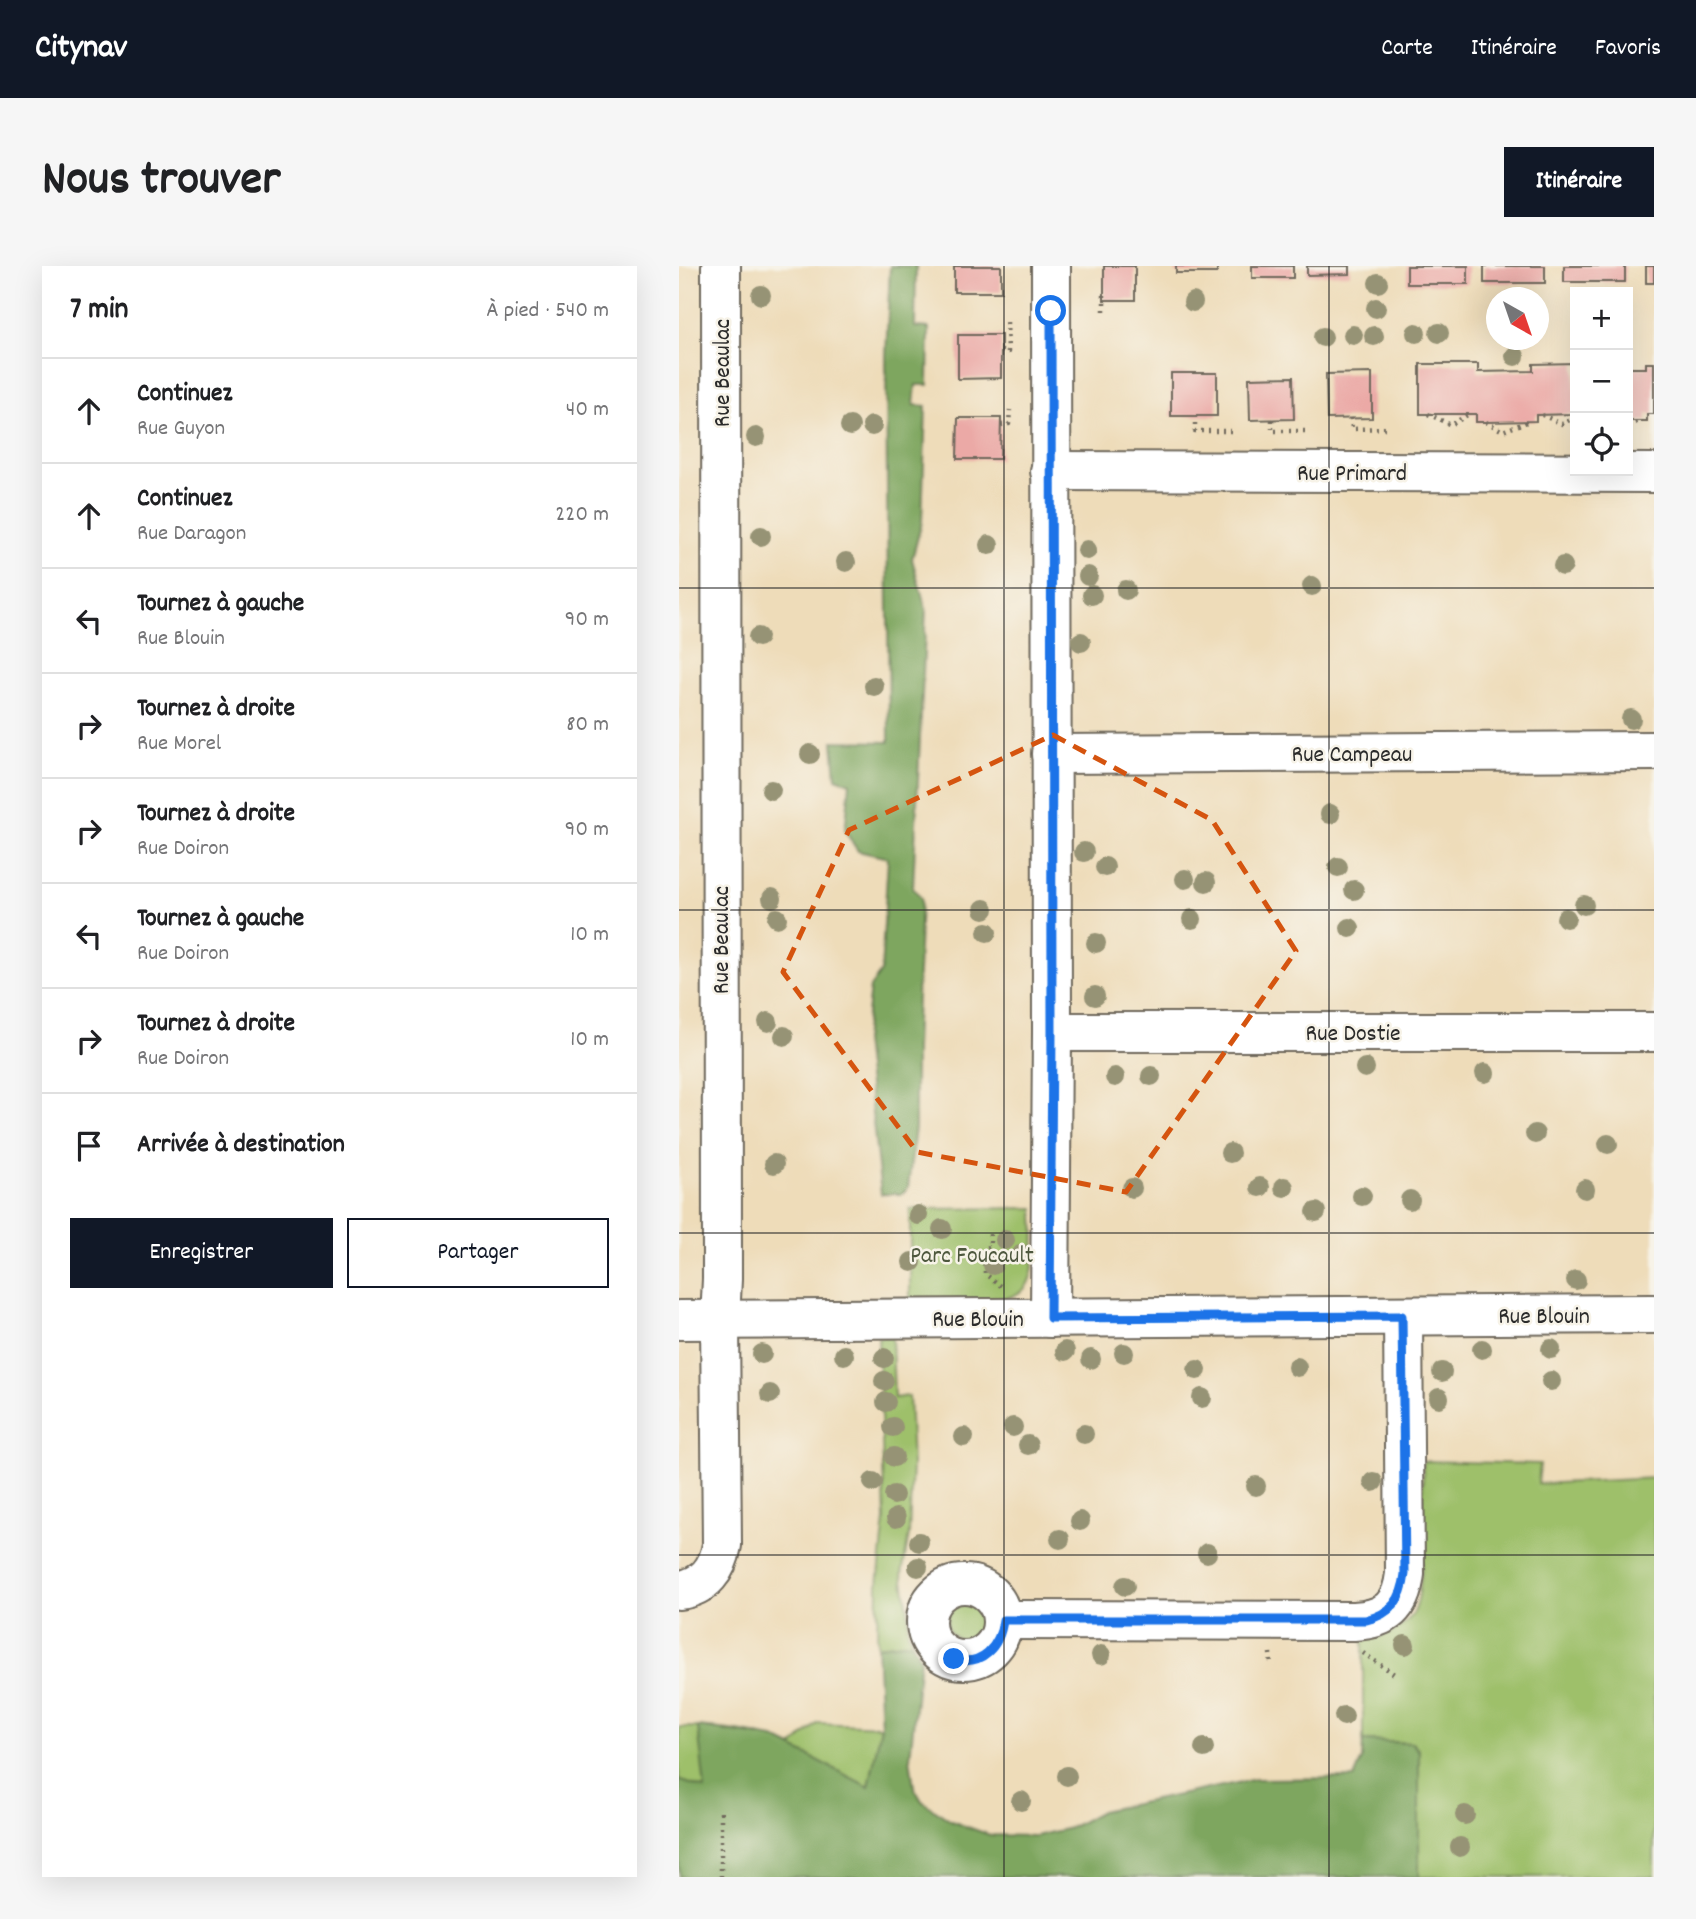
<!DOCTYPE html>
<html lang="fr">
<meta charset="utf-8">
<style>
:root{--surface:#fff;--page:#f6f6f6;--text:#202124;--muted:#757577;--line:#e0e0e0;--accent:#111827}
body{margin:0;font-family:Dekko,sans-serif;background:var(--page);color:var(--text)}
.controls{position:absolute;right:21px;top:21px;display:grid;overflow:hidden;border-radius:0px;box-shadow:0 7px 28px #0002}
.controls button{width:63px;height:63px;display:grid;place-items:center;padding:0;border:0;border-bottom:2px solid var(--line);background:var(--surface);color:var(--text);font:35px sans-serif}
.compass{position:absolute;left:807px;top:21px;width:63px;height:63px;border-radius:50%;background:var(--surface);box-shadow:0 7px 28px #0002;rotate:140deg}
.stop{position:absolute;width:21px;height:21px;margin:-16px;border:5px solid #1a73e8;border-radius:50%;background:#fff}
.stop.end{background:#1a73e8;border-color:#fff;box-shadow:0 2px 7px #0008}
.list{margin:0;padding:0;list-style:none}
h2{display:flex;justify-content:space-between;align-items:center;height:91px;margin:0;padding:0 28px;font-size:30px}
h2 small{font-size:23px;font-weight:400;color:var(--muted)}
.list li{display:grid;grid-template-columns:46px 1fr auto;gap:21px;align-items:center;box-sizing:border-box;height:105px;padding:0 28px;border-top:2px solid var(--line)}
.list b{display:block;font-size:26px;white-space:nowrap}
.list p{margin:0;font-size:23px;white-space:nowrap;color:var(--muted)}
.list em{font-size:23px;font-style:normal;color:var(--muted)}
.actions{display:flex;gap:14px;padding:21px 28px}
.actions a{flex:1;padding:16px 0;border:2px solid var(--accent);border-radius:0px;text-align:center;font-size:24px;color:var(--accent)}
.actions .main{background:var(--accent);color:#fff}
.icon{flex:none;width:38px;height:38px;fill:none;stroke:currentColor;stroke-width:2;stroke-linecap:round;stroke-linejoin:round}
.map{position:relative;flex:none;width:975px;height:1611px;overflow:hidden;border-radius:0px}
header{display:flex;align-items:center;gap:42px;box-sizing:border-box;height:98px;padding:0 35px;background:var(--accent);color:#fff}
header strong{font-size:33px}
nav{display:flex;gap:38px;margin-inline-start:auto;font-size:24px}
.intro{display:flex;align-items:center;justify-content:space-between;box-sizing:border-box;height:168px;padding:0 42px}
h1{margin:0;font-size:49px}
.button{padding:18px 32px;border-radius:0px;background:var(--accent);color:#fff;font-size:24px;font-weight:700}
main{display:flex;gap:42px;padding:0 42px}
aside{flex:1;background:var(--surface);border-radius:0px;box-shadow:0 7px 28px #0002}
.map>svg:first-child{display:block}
.green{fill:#9ec06a;stroke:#64764a;stroke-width:2}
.forest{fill:#7ea65e;stroke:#546844;stroke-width:2}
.building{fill:#eba9a6}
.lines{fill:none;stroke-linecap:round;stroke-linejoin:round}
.minor-casing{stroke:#6f695d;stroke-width:42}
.path{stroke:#6f695d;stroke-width:4.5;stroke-dasharray:2 5;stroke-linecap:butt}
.minor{stroke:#fff;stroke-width:38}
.tree{fill:#969375}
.route{stroke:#1a73e8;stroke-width:9}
.marked{fill:none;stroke:#d5540f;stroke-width:5;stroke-dasharray:14 9;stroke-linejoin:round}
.grid{fill:none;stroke:#2b2b2b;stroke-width:2;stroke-opacity:0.55}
.labels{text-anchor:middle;stroke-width:5;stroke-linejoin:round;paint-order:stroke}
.street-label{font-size:24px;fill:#2b2b2b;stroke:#f7f3e8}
.park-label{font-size:24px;fill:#4e583e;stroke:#f7f3e8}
</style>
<header>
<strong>Citynav</strong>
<nav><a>Carte</a><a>Itinéraire</a><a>Favoris</a></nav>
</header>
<div class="intro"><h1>Nous trouver</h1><a class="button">Itinéraire</a></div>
<main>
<aside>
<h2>7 min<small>À pied · 540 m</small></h2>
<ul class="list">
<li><svg class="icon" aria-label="ahead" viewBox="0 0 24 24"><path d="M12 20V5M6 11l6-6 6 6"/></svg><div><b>Continuez</b><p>Rue Guyon</p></div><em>40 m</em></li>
<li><svg class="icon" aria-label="ahead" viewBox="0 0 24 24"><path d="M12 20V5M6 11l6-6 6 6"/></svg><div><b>Continuez</b><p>Rue Daragon</p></div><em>220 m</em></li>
<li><svg class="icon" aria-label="left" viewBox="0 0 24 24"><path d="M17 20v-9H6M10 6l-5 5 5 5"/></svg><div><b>Tournez à gauche</b><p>Rue Blouin</p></div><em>90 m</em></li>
<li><svg class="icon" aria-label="right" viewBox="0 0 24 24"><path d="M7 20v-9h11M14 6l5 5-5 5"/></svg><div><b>Tournez à droite</b><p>Rue Morel</p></div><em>80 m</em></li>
<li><svg class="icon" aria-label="right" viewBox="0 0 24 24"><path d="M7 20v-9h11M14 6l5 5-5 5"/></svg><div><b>Tournez à droite</b><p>Rue Doiron</p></div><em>90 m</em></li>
<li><svg class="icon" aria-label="left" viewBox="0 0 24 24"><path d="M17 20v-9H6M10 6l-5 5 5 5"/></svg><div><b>Tournez à gauche</b><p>Rue Doiron</p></div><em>10 m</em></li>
<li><svg class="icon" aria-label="right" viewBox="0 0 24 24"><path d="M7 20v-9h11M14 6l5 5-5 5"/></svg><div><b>Tournez à droite</b><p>Rue Doiron</p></div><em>10 m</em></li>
<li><svg class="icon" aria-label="arrive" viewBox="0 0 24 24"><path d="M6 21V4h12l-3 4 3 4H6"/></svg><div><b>Arrivée à destination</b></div></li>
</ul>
<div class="actions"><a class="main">Enregistrer</a><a>Partager</a></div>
</aside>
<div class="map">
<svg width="975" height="1611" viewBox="0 0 975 1611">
<rect width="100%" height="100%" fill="#f7f3e8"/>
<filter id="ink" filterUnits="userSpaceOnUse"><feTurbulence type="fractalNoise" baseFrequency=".0143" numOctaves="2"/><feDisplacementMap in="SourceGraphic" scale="14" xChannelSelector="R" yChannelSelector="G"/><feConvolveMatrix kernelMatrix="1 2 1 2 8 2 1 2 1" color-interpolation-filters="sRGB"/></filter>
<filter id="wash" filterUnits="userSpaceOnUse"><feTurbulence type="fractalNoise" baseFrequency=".00686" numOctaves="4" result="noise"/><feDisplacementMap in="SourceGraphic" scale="28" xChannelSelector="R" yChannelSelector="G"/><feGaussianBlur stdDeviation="1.57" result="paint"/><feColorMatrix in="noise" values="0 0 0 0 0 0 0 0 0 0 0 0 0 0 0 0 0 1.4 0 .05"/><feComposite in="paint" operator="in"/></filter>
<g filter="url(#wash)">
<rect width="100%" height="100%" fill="#eedcb9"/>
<g class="green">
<path d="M 355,942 C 355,962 360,1010 344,1024 C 337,1030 327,1032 319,1035 L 231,1034 L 231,943 Z"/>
<polygon points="199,1071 213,1071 215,1132 230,1130 233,1198 230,1269 223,1308 229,1345 229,1367 233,1376 198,1380 199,1319 206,1253"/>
<path d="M 744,1195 L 861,1198 L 859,1218 L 975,1212 L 975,1611 L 740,1611 L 740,1485 L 733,1477 L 684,1475 L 684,1374 C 704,1371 724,1365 735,1346 C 747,1325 743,1225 744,1195 Z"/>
<circle cx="285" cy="1356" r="17"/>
<path d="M 139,1457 L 202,1460 L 190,1522 L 0,1611 L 0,1461 C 35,1461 82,1465 113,1481 Z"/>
</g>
<g class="forest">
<polygon points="211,0 237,0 236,61 250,62 249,119 237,119 235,139 247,140 243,256 233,293 247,343 234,622 242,632 236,782 236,861 229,922 223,928 202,928 185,775 191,721 202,706 209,592 179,585 166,565 171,517 157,512 154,475 210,476 207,90"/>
<polygon points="233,1376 241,1393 231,1492 235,1521 243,1535 272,1555 311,1569 356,1570 391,1562 422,1545 577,1513 675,1512 683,1493 684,1475 733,1477 740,1485 740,1611 0,1611 0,1514 26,1523 19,1461 95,1472 190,1521 202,1460 198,1380"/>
</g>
<g id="blocks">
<g class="building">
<rect x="275" y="0" width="47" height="26"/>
<rect x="425" y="0" width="31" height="34"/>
<rect x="497" y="0" width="41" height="7"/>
<rect x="573" y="0" width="41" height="12"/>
<polygon points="628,0 671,0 671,8 628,9"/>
<rect x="728" y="0" width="61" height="18"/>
<rect x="805" y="0" width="61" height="17"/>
<rect x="885" y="0" width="61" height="16"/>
<rect x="967" y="0" width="8" height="17"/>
<polygon points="279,69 322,69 322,112 279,113"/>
<polygon points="896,97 896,148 857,149 857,155 807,156 797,156 797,148 741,148 741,98 799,98 799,106 854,105 854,98"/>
<polygon points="967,97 975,97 975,148 968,148 968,155 949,155 949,102 967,102"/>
<rect x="492" y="107" width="46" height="43"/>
<polygon points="693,107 693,152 648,153 647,108"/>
<polygon points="614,111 615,153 571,154 570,112"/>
<polygon points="279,152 322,152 321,193 278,193"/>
</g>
</g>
</g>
<g filter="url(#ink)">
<use href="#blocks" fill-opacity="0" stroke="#6f695d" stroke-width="2"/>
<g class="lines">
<defs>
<g id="minor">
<polyline points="371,205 975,207"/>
<polyline points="372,488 975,485"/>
<polyline points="373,766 975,766"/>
<polyline points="371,1052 373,766 372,0"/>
<polyline points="0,1054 975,1048"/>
<circle cx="285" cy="1356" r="38"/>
<path d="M 0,1324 C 26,1321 39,1303 43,1279 L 41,1054 L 43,1013 L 42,0"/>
<path d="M 324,1354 L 675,1355 C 708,1353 722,1341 726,1308 L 724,1050"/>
</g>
</defs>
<use href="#minor" class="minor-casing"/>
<g class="path">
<polyline points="425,45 425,27"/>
<polyline points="322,85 329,86 328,56"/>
<polyline points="749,148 772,159 790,148"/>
<polyline points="863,149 883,158 896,151"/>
<polyline points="516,150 516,165 553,165"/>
<polyline points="672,152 673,163 709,162"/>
<polyline points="593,154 593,165 627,165"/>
<polyline points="807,156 824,165 848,156"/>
<polyline points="322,159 330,158 331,144"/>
<polyline points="949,159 962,155"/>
<polyline points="311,968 311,981 305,982 306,1008 322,1020"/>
<polyline points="591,1387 592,1400"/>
<polyline points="684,1387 718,1410"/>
<polyline points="42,1546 42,1611"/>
</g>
<use href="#minor" class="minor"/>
</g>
<g class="tree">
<circle cx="699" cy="17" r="10"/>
<circle cx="82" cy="29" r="10"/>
<circle cx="514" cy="36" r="10"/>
<circle cx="697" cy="42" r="10"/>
<circle cx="737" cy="67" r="10"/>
<circle cx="760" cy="67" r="10"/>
<circle cx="674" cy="69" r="10"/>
<circle cx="695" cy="70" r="10"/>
<circle cx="644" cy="71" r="10"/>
<circle cx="836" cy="90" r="10"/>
<circle cx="171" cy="160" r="10"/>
<circle cx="193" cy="160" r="10"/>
<circle cx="77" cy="171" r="10"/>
<circle cx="82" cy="270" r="10"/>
<circle cx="310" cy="279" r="10"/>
<circle cx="408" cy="284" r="10"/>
<circle cx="167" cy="296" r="10"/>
<circle cx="884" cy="300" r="10"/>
<circle cx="409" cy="310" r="10"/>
<circle cx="633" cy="320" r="10"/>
<circle cx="447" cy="324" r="10"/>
<circle cx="413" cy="329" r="10"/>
<circle cx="79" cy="371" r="10"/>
<circle cx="402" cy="376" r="10"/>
<circle cx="195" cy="420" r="10"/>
<circle cx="952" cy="453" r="10"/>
<circle cx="131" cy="488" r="10"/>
<circle cx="92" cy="524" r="10"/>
<circle cx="651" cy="548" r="10"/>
<circle cx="405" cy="586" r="10"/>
<circle cx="426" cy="601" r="10"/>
<circle cx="659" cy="601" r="10"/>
<circle cx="506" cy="613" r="10"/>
<circle cx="527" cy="616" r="10"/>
<circle cx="675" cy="624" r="10"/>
<circle cx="93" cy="632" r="10"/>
<circle cx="905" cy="639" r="10"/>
<circle cx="305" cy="643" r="10"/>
<circle cx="98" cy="652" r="10"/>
<circle cx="887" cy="652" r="10"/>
<circle cx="513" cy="653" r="10"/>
<circle cx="671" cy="662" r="10"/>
<circle cx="308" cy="666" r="10"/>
<circle cx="417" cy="677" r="10"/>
<circle cx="416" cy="730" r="10"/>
<circle cx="89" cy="756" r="10"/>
<circle cx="105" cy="770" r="10"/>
<circle cx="686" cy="802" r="10"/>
<circle cx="806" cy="807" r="10"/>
<circle cx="472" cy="810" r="10"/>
<circle cx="436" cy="811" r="10"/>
<circle cx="856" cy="868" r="10"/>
<circle cx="929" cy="878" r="10"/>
<circle cx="551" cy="887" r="10"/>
<circle cx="95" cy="898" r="10"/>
<circle cx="581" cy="921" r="10"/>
<circle cx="605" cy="921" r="10"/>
<circle cx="453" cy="922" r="10"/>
<circle cx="906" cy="923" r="10"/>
<circle cx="683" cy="930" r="10"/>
<circle cx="731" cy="934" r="10"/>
<circle cx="637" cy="946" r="10"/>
<circle cx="239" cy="949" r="10"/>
<circle cx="263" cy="963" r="10"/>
<circle cx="326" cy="974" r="10"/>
<circle cx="343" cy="988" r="10"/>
<circle cx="233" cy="996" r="10"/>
<circle cx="314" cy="999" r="10"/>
<circle cx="897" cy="1014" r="10"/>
<circle cx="803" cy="1083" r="10"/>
<circle cx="872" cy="1083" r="10"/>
<circle cx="386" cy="1085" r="10"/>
<circle cx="445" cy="1087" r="10"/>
<circle cx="83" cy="1088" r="10"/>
<circle cx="165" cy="1089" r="10"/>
<circle cx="205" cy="1092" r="10"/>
<circle cx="412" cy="1093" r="10"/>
<circle cx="618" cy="1101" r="10"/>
<circle cx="518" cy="1104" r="10"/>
<circle cx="763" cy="1106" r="10"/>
<circle cx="205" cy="1115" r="10"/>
<circle cx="872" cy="1115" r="10"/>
<circle cx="91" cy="1128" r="10"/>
<circle cx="523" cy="1132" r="10"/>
<circle cx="760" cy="1132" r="10"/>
<circle cx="207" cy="1136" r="10"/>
<circle cx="214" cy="1161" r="10"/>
<circle cx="334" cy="1161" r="10"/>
<circle cx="405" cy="1168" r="10"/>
<circle cx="285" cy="1171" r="10"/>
<circle cx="349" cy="1179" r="10"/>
<circle cx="215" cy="1191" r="10"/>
<circle cx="194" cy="1216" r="10"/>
<circle cx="694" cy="1216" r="10"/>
<circle cx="577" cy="1220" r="10"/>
<circle cx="215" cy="1229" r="10"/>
<circle cx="217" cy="1252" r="10"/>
<circle cx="401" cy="1255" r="10"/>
<circle cx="381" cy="1273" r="10"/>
<circle cx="240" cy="1276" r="10"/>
<circle cx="528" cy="1287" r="10"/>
<circle cx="239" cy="1301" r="10"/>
<circle cx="446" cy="1320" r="10"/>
<circle cx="726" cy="1379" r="10"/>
<circle cx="422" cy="1389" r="10"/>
<circle cx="665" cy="1450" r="10"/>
<circle cx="525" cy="1482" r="10"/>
<circle cx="388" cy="1510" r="10"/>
<circle cx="342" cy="1535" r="10"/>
<circle cx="786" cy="1549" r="10"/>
<circle cx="781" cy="1581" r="10"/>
</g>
</g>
<g class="lines" filter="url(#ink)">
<path class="route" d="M 275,1393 C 303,1401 321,1380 324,1354 L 687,1354 C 712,1348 723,1334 726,1308 L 723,1050 L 371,1052 L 373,766 L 372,45"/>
</g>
<path class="marked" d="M 374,469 L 533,554 L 617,685 L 447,926 L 238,886 L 104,706 L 170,564 Z"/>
<path class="grid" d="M 325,0 L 325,1611M 650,0 L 650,1611M 0,322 L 975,322M 0,644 L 975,644M 0,967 L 975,967M 0,1289 L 975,1289"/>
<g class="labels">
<g class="street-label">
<text transform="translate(42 107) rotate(-90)" y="8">Rue Beaulac</text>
<text x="673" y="214">Rue Primard</text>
<text x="673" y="495">Rue Campeau</text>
<text transform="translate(41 674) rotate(-90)" y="8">Rue Beaulac</text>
<text x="674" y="774">Rue Dostie</text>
<text x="865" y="1057">Rue Blouin</text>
<text x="299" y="1060">Rue Blouin</text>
</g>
<g class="park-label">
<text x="293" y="996">Parc Foucault</text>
</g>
</g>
</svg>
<div class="controls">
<button>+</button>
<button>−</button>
<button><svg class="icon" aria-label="locate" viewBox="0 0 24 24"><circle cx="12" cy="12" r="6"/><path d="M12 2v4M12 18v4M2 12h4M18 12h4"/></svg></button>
</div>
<svg class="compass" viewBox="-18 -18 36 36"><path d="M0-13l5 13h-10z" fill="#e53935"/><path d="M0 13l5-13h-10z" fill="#757577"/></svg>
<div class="stop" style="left:372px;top:45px"></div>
<div class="stop end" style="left:275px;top:1393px"></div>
</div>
</main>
